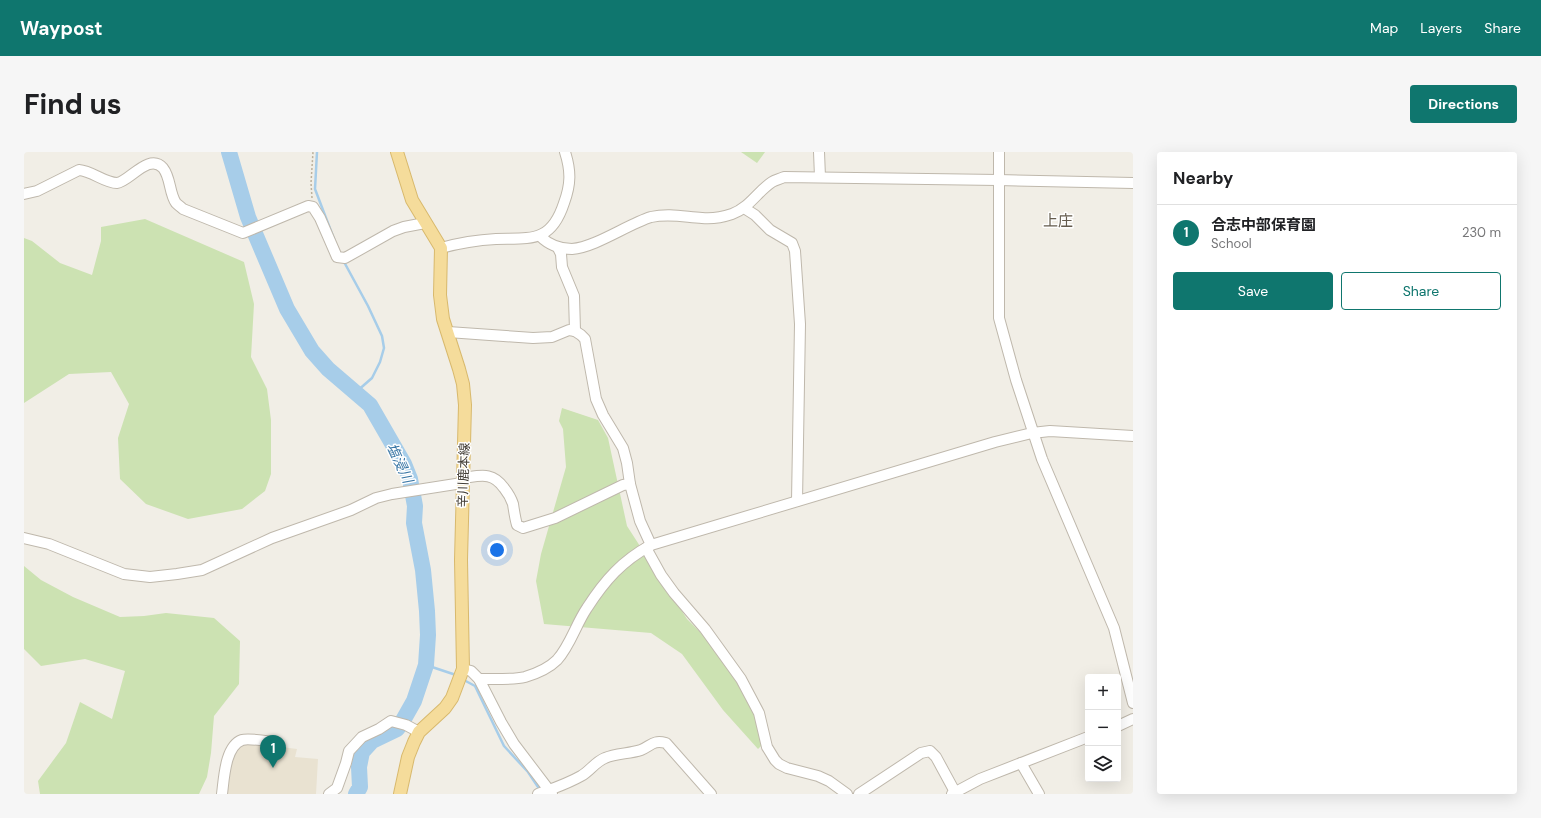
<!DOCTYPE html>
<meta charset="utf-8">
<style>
:root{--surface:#fff;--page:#f6f6f6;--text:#202124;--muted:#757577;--line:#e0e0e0;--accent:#0f766e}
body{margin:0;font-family:"DM Sans","Noto Sans JP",sans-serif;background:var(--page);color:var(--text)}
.controls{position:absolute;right:12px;bottom:12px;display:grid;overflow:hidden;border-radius:4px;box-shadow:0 4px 16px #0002}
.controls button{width:36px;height:36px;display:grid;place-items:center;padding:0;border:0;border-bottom:1px solid var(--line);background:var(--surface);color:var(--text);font:20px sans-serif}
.you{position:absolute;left:473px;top:398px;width:14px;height:14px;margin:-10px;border:3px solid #fff;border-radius:50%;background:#1a73e8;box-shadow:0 0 0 6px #1a73e833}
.badge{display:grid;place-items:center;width:26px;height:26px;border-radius:50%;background:var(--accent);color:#fff;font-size:13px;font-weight:700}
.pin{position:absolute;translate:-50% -33px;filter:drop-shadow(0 1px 2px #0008)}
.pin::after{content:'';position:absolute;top:21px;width:14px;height:12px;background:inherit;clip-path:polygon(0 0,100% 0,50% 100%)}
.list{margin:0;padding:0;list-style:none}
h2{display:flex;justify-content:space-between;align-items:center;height:52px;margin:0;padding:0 16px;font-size:17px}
h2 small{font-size:13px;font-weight:400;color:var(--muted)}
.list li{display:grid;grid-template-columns:26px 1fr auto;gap:12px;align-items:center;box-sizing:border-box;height:56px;padding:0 16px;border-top:1px solid var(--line)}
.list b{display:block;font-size:15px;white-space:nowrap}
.list p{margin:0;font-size:13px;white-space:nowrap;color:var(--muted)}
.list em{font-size:13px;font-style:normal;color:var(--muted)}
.actions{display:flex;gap:8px;padding:12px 16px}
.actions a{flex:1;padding:9px 0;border:1px solid var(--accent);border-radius:4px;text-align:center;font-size:14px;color:var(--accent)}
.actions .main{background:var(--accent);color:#fff}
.icon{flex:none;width:22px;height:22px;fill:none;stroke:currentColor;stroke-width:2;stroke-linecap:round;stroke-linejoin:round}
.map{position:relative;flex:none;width:1109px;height:642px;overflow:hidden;border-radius:4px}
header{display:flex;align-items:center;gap:24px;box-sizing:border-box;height:56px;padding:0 20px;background:var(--accent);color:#fff}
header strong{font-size:19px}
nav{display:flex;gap:22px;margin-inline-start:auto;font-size:14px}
.intro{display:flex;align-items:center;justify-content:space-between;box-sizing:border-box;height:96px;padding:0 24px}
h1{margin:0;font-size:28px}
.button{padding:10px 18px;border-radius:4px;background:var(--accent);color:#fff;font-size:14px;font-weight:700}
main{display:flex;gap:24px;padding:0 24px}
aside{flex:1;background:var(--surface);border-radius:4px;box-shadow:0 4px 16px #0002}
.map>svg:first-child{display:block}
.education{fill:#e9e2d1}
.green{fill:#cce2b2}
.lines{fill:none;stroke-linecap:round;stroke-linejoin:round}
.stream{stroke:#a7cde9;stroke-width:2.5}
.river{stroke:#a7cde9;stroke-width:16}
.minor-casing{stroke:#bfb8ac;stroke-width:12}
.major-casing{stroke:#d8b96d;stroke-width:14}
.path{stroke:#bcb19c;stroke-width:1.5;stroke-dasharray:2 2;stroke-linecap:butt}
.minor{stroke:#fff;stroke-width:10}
.major{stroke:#f5dc9b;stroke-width:12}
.labels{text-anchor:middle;stroke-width:3;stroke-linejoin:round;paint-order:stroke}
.street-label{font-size:13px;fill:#433e36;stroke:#fff}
.water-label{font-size:14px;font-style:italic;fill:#3976a5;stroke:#fff}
.quarter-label{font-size:15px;fill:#655c4e;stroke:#fff}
</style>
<header>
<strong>Waypost</strong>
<nav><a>Map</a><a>Layers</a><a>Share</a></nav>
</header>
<div class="intro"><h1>Find us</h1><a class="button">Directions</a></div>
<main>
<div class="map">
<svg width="1109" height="642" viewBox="0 0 1109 642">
<rect width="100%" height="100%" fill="#f1eee6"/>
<polygon class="education" points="227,591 273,597 271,605 294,607 292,642 201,642 208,604 216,593"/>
<g class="green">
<polygon points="717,0 741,0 733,11"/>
<polygon points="121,67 220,110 230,152 227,205 243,237 247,268 247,322 241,339 218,357 164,367 122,352 96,327 94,286 105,252 87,220 45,222 0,251 0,86 8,89 36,111 68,123 77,89 77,75"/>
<polygon points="538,256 574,268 584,286 603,374 663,467 692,496 716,530 743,588 734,597 699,558 658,502 627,481 520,472 512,429 517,402 542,315 539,277 535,269"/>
<polygon points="0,414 17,428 49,445 96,465 120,464 142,461 190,466 216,489 215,532 190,564 187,601 183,625 175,642 16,642 14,629 42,591 56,550 88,567 101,519 61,507 17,514 0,497"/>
</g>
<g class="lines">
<g class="stream">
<polyline points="293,0 291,37 310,87"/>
<polyline points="319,108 344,154 358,184 360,196 356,210 348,226 332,240"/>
<polyline points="402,513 432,523"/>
<polyline points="438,527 451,534 480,594 504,620 516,638"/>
</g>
<polyline class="river" points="205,0 224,65 263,157 288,199 304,217 346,253 380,312 386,327 391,354 390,371 399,418 403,459 404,483 402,513 390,549 377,572 373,577 348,589 338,600 335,615 336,635 332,642"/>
<defs>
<g id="minor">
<polyline points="795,0 796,25"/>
<polyline points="975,0 975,166 992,228 1018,307 1090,476 1109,551"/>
<path d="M 0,42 L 13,39 L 55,18 C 68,19 81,31 93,31 C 105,30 125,0 139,16 C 147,26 145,41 152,51 C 154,53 157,55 159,57 L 219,81 L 284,54 L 289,55 L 296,66 L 313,105 L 321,106 L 369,79 L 380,75 L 401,71"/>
<polyline points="720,56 731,63 746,78 768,91 771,99 776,172 773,349"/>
<path d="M 516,84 C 525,93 535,97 548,97 C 572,95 604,72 627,65 C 645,61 661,65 678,66 C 688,67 699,65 708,62 C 725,56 734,39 748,30 C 751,28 756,27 760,25 L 974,28 L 1109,31"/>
<path d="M 417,96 C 435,91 453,88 472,87 C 507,86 527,91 540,51 C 547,32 547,19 541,0"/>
<polyline points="551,179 557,183 561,187 572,247 579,263 599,296 603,311 606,332 616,369 627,393"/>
<polyline points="424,180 509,186 528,185 545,178 551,179 550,144 538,115 537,102 534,96"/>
<path d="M 438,326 C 456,324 468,319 480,336 C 484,341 487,346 489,352 C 490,359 491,366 493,373 L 499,376 L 531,366 L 599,333 L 606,332"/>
<polyline points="0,386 25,392 100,422 126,425 153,422 178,418 248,386 327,358 352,346 368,342 438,331"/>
<polyline points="622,396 637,423 650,441 681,477 717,527 735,561 743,595 751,608 755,612 763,616 794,624 805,629 823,642"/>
<polyline points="439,517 447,519 455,527 477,570 490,592 528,642"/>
<path d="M 455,527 C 467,527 489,528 501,525 C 511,522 525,516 533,508 C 546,494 552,472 563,456 C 581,428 598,409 627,393 L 971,290 L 1008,281 L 1026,279 L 1109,284"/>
<polyline points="1094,574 1109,567"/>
<polyline points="997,611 1015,642"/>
<path d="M 198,642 C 200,627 201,594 218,588 C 224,586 242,589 249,590"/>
<polyline points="305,642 313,636 322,611 325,599 338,585 355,577 367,569 382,573 395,580"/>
<path d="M 514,642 C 528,637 543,632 557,624 C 566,619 571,610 581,606 C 592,601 605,602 617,598 C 628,593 629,588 642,591 L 687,642"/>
<polyline points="835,642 897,601 906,599 912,605 931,640"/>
<polyline points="928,642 956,627 1064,585"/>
</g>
<polyline id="major" points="373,0 388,48 417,96 416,143 419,167 435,217 439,232 441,253 437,408 439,517 428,546 421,556 395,580 390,590 384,605 376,642"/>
</defs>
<use href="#minor" class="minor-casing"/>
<use href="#major" class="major-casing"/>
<polyline class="path" points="288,46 287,31 289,0"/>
<use href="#minor" class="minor"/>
<use href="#major" class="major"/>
</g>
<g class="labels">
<g class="street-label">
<text transform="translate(439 323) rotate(-88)" y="5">辛川鹿本線</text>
</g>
<g class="water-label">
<text transform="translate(376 311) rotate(65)" y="5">塩浸川</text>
</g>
<g class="quarter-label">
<text x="1034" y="74">上庄</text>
</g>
</g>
</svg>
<div class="controls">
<button>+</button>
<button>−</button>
<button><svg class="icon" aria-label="layers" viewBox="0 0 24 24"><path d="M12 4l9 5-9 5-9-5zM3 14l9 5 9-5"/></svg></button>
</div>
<div class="you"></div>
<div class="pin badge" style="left:249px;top:616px">1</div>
</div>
<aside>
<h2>Nearby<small></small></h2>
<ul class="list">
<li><span class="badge">1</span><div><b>合志中部保育園</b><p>School</p></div><em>230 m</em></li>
</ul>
<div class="actions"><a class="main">Save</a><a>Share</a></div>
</aside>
</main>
